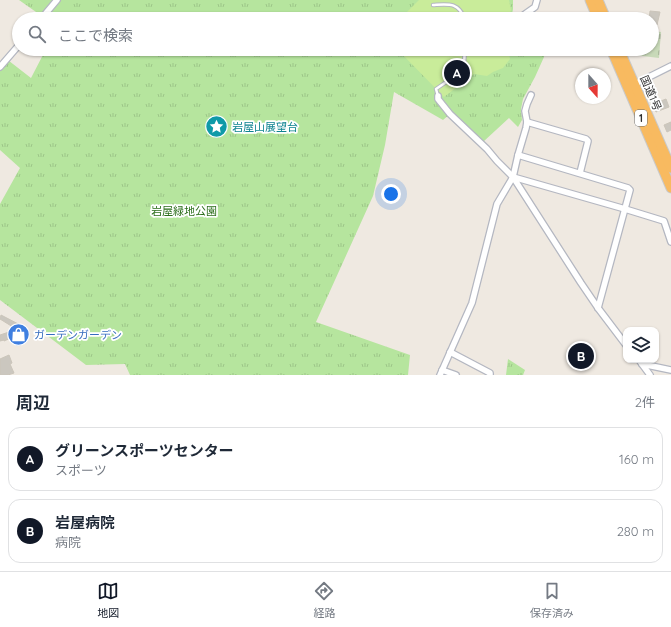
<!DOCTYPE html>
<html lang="ja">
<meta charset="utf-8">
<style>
:root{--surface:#fff;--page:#f2f2f3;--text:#1f2937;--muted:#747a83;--line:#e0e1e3;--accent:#111827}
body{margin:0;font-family:Quicksand,"Noto Sans JP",sans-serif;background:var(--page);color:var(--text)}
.controls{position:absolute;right:12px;bottom:12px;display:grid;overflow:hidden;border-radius:8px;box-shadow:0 1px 3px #0004}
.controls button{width:36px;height:36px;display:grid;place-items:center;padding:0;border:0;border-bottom:1px solid var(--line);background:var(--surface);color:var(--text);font:20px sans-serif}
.compass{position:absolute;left:575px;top:68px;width:36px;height:36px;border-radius:50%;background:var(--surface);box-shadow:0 1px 3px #0004;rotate:159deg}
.you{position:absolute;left:391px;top:194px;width:14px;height:14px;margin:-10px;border:3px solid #fff;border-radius:50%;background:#1a73e8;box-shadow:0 0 0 6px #1a73e833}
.badge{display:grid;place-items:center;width:26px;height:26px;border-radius:50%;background:var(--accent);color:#fff;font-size:13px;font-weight:700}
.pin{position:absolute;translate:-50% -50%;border:2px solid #fff;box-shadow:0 1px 4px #0006}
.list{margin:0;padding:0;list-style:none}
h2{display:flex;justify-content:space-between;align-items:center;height:52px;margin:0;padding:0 16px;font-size:17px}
h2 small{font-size:13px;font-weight:400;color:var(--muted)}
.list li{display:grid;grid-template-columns:26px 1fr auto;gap:12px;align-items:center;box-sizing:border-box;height:64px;margin:0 8px 8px;padding:0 8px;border:1px solid var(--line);border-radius:12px}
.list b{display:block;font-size:15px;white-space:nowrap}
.list p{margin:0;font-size:13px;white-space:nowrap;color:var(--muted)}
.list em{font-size:13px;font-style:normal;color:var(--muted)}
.icon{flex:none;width:22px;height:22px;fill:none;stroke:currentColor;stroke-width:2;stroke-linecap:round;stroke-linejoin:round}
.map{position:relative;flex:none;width:671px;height:375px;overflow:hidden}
.search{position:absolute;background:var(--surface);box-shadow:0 1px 3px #0004;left:12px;right:12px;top:12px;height:44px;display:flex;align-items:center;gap:10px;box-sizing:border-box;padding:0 14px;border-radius:22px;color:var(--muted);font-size:15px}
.sheet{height:196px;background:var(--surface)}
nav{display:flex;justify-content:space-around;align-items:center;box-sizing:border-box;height:56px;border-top:1px solid var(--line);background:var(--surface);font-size:11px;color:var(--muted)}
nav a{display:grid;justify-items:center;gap:2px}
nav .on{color:var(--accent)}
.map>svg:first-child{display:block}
.cemetery{fill:url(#cemetery-stones)}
.park{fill:url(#park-tufts)}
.pitch{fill:#c9ec9a}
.building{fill:#cbc7bf;stroke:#cbc5ba}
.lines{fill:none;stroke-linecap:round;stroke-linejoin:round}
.service-casing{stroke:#b4b7c1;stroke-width:4.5}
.minor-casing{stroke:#b4b7c1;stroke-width:8}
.trunk-casing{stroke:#c9c9c9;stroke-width:11}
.service{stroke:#fff;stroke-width:2.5}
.minor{stroke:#fff;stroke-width:5.5}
.trunk{stroke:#f8ba60;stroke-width:9}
.labels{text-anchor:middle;stroke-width:3.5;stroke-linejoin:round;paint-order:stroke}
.shield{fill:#fff;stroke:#6d6d6d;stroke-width:1}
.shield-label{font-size:10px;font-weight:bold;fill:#2e2e2e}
.street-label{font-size:11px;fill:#2e2e2e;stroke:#fff}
.culture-label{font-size:11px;fill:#0d838f;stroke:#fff;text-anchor:start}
.park-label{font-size:11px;fill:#2c6e1b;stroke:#fff}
.shop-label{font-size:11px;fill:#366cbe;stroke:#fff;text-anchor:start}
</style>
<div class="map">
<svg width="671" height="375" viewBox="0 0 671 375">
<defs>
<pattern id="cemetery-stones" width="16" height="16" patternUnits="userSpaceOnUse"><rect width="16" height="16" fill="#c8d9b8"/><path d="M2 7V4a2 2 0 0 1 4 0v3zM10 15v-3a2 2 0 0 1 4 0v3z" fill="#acbb9e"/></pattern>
<pattern id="park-tufts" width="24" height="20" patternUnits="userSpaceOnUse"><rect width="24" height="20" fill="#b6e59e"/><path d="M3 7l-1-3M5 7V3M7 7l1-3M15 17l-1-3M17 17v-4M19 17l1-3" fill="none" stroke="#9dc588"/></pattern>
</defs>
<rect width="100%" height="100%" fill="#efe9e1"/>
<polygon class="cemetery" points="652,31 661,32 659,58 634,55 633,49 652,49"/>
<g class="park">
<polygon points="19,0 513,0 513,9 511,19 46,19"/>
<polygon points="46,49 545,49 544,57 535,77 523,99 521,109 522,120 518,127 509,118 483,142 450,114 443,120 394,92 385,145 373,196 316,322 410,355 408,375 130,375 125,364 86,365 0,300 0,204 20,168 0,150 0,63 4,57 31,78"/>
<polygon points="508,359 525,370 523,375 506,375"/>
</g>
<g class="pitch">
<polygon points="419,0 509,0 511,10 508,19 400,19"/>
<polygon points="397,49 508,49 510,59 503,68 493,72 487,76 474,74 444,97"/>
</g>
<g class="building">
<polygon points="650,11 660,12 657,25 652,24 652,19 649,19"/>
<polygon points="666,99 669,107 656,112 653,104"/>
<polygon points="671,122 671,130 667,132 664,125"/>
<polygon points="1,315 24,327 21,332 0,319"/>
<polygon points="9,332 11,338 4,341 4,340 0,341 0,335"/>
<polygon points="9,355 12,363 10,364 14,373 8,375 0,375 0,359"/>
</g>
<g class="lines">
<defs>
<g id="service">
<path d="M 433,5 C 449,4 458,2 465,19"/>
<polyline points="438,96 436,89 455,76 461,73 464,63 465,49"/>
</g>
<g id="minor">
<polyline points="41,19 57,0"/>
<polyline points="518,19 535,7 537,0"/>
<polyline points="0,67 19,45"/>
<polyline points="635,84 671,66"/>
<polyline points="438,96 438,99 450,114 487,149 497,161 513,177 581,283 598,308 626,345"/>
<polyline points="527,122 586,139 588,141 580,173"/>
<polyline points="518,155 628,188 630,190 598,308"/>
<polyline points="513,177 625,209 664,221 671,242"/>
<polyline points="450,352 490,373 490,375"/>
<polyline points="639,360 650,375"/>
<polyline points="642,364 671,370"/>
<polyline points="442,370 456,375"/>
<polyline points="440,375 472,303 497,204 513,177 518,155 526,128 527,122 525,111 527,104 531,95"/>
</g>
<g id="trunk">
<polyline points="590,0 598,19"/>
<polyline points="598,0 606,19"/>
<polyline points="611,49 671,188"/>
<polyline points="619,49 671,168"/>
</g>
</defs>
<use href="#service" class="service-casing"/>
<use href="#minor" class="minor-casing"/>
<use href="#trunk" class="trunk-casing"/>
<use href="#service" class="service"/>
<use href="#minor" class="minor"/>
<use href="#trunk" class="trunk"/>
</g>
<defs>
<symbol id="sight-disc" viewBox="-11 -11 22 22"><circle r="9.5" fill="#0f9aa8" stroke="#fff"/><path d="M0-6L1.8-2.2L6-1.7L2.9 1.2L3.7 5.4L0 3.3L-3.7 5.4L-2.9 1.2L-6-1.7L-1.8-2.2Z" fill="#fff"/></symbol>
<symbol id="shop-disc" viewBox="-11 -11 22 22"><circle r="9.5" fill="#3f7fe0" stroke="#fff"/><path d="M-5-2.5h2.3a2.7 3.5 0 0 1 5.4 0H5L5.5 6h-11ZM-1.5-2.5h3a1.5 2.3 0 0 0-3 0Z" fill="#fff"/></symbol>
</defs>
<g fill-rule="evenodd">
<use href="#sight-disc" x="204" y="114" width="25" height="25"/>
<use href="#shop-disc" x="6" y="322" width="25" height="25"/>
</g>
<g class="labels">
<rect class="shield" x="635" y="110" width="12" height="16" rx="3"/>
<g class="shield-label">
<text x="641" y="122">1</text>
</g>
<g class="street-label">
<text transform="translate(651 93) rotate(67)" y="4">国道1号</text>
</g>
<g class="culture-label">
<text x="232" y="131">岩屋山展望台</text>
</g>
<g class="park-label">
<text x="184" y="215">岩屋緑地公園</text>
</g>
<g class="shop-label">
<text x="34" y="339">ガーデンガーデン</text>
</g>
</g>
</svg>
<div class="controls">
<button><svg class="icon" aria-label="layers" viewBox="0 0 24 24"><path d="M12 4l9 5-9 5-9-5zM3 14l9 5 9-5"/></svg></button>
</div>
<svg class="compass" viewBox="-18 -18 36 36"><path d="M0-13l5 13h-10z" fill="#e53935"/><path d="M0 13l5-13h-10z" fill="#747a83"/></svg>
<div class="you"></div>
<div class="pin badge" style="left:457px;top:73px">A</div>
<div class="pin badge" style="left:581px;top:356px">B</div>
<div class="search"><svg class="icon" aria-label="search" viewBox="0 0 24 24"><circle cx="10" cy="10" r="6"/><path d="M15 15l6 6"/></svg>ここで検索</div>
</div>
<section class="sheet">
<h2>周辺<small>2件</small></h2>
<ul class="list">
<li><span class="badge">A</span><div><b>グリーンスポーツセンター</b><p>スポーツ</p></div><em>160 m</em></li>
<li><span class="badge">B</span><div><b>岩屋病院</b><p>病院</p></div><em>280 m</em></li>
</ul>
</section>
<nav>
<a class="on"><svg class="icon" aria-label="map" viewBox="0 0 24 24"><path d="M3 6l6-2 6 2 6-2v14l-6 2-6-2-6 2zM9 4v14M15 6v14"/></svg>地図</a>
<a><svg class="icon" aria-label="directions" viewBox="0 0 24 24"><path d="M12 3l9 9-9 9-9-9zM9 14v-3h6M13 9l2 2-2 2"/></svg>経路</a>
<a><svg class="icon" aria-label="saved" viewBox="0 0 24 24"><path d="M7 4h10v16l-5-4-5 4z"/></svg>保存済み</a>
</nav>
